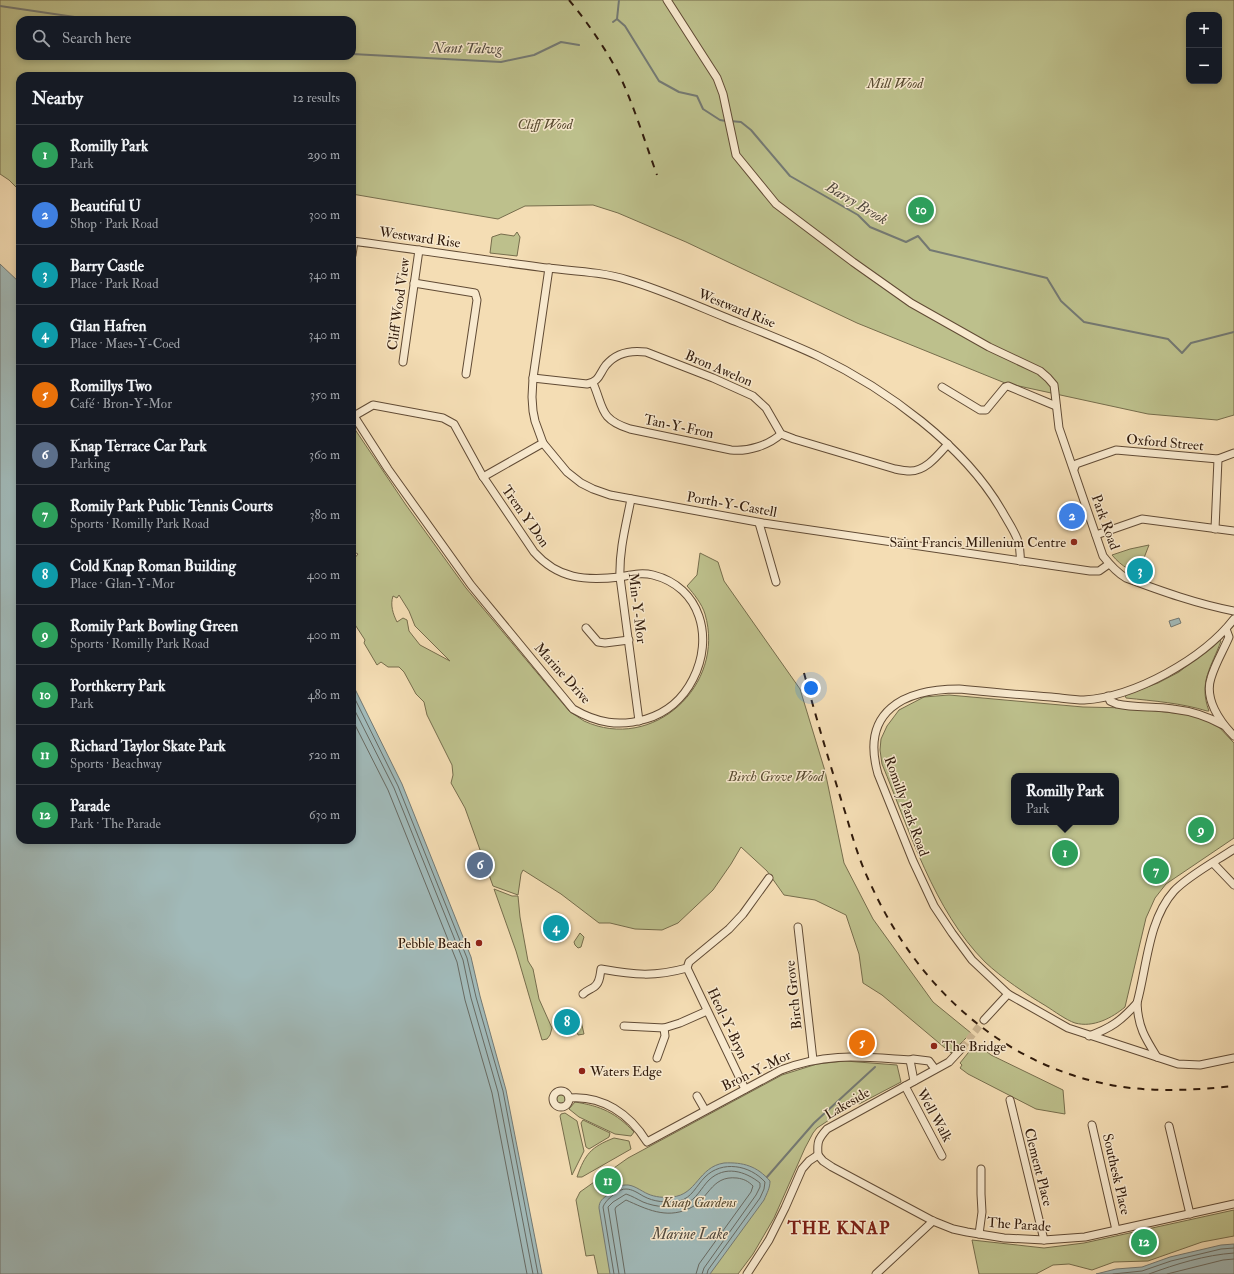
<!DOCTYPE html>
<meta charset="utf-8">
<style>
:root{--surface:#171b24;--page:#20242c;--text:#f1f3f6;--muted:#9ea1a6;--line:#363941;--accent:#db2777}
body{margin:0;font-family:"IM FELL Double Pica",serif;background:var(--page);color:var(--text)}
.controls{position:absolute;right:12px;top:12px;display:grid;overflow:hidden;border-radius:8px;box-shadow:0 2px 6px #0003}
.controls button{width:36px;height:36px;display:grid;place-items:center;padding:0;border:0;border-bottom:1px solid var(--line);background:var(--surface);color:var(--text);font:20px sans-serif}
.you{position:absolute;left:811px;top:688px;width:14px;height:14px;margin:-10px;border:3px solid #fff;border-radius:50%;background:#1a73e8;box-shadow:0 0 0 6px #1a73e833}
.badge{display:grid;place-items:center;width:26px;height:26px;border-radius:50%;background:var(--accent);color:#fff;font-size:13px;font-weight:700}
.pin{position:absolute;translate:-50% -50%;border:2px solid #fff;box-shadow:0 1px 4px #0006}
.popup{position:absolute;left:1011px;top:773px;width:108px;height:52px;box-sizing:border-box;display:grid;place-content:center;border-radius:8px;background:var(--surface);filter:drop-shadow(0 1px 3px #0005);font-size:13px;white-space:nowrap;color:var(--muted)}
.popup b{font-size:15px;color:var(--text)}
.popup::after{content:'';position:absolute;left:50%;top:100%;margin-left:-8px;border:8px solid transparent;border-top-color:var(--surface)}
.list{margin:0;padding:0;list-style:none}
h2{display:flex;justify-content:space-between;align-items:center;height:52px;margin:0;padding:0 16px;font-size:17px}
h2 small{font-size:13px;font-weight:400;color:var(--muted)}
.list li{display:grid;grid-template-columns:26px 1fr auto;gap:12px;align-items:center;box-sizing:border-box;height:60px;padding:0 16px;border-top:1px solid var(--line)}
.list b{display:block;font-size:15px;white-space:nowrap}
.list p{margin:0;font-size:13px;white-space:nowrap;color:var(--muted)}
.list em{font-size:13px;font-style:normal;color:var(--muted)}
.icon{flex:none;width:22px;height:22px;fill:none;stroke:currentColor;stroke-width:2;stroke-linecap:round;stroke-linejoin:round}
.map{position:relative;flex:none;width:1234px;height:1274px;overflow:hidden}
.search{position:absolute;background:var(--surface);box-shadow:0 2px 6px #0003;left:16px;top:16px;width:340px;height:44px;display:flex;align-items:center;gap:10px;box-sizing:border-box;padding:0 14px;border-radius:12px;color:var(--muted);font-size:15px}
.panel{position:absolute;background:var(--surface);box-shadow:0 2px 6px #0003;left:16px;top:72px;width:340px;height:772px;border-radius:12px}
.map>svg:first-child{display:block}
.green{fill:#bdc08c;stroke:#766d4c;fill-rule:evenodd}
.water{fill:#a1b9b8;stroke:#747973}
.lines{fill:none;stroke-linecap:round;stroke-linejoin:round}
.shore{stroke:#686a62;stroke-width:1}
.stream{stroke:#747973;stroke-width:2}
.minor-tunnel{stroke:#cdb692;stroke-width:7;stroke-dasharray:7 3.5;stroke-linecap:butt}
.minor-casing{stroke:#614b35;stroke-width:9}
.minor{stroke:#f8e9ce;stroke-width:7}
.rail{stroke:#301a0b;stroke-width:2;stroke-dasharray:7 7;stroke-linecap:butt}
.poi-dot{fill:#8f2418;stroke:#f8e9ce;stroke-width:1.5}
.labels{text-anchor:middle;stroke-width:3;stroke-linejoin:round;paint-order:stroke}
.park-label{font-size:14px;font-style:italic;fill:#5a4c32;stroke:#f8e9ce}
.street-label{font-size:14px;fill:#301a0b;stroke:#f8e9ce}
.poi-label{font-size:14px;fill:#301a0b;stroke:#f8e9ce;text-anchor:end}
.water-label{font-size:15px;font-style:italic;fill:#524a3f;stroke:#f8e9ce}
.district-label{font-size:18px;font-weight:bold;letter-spacing:1px;fill:#7a1f14;stroke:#f8e9ce}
</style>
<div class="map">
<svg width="1234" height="1274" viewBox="0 0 1234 1274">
<rect width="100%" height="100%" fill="#f4ddb4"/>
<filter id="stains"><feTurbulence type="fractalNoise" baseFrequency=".005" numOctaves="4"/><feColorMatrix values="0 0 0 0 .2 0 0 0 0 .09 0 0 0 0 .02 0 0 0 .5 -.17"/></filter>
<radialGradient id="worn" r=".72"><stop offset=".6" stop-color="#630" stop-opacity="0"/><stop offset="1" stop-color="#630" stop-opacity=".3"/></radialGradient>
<g class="green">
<path d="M 0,0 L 1234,0 L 1234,415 L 1217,420 L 1148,414 L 1005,383 L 857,323 L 686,242 L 618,213 L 593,205 L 525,206 L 498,219 L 352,194 L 352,76 L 20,76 L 20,191 L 9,180 L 0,174 ZM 1189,15 L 1219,15 L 1219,81 L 1189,81 ZM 20,20 L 352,20 L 352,56 L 20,56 Z"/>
<polygon points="517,232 520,237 517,256 490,253 492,237 501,234 514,236"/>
<path d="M 352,425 L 406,505 L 466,588 L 569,711 C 574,714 579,718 584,721 C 653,753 726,685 705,614 C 702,604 694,594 687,586 L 697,575 L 700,553 L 718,562 L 724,581 L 800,689 L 825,771 L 844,863 L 873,919 L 933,1002 L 971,1033 L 951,1053 L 882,995 L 863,983 L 859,954 L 846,915 L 815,900 L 784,895 L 767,871 L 741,847 L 731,864 L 713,890 L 678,923 L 662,930 L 635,929 L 610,923 L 599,923 L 561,894 L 523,870 L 521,874 L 518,895 L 493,886 L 465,808 L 451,783 L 453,775 L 452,765 L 427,715 L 424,702 L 416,694 L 404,672 L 399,667 L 388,667 L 381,662 L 377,665 L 364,643 L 365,640 L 352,620 L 352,559 L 353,560 L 358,554 L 352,551 ZM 399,595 L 409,611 L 415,626 L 450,661 L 420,645 L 409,631 L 407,620 L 403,618 L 397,622 C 393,614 390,605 393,596 L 397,598 Z"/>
<path d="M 1149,545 L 1142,563 L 1150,565 L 1146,576 C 1132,572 1122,567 1112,555 L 1130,549 Z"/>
<path d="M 1219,640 L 1221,641 C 1212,666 1198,682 1209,711 L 1207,711 C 1181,703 1154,701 1126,698 L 1125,695 L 1158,683 L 1179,672 Z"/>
<path d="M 949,695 L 1083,707 L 1129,708 L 1193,715 L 1217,725 L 1234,743 L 1234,838 L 1166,884 L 1155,898 L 1146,918 L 1125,1007 C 1112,1018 1093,1028 1075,1023 C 1066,1020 1054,1011 1046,1006 C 1026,994 1002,978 985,962 C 934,911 909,829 882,764 L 880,750 L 881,739 L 887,726 L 899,710 L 924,697 ZM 1014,776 L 1116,776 L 1116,822 L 1014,822 Z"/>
<polygon points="494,889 512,896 518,896 520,917 528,961 533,969 539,999 552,1028 550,1035 547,1039 542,1040 516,951"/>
<polygon points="580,933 584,937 581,947 578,948 575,945 574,942"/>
<polygon points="581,1021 584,1034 578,1035 575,1022"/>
<polygon points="976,1043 991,1055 1063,1090 1065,1114 1036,1109 968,1074 960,1068 962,1065 960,1063"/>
<polygon points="845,1061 897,1065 901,1082 859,1104 853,1099 844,1110 838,1113 832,1118 817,1128 813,1133 805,1148 774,1218 753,1254 738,1274 598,1274 594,1255 586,1256 576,1200 580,1192 628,1158 782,1075 817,1064"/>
<circle cx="561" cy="1099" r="4.5"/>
<path d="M 575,1102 C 601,1106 616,1113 634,1132 L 631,1136 L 615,1134 L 579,1117 L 569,1109 Z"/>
<polygon points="565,1113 577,1121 584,1151 572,1175 560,1116 561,1114"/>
<polygon points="583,1120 610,1133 609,1137 589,1149 586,1147 581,1123"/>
<path d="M 614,1138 L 629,1141 L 631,1149 L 582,1177 L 577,1177 C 585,1154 591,1147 614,1138 Z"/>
<polygon points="1234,1210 1234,1236 1202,1242 1148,1261 1114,1262 1092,1270 1069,1264 1053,1265 1036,1274 979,1274 972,1240 1044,1248 1084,1243"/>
</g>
<g class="water">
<polygon points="0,264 20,283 20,840 352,840 352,683 402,784 471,957 480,996 506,1090 542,1274 0,1274"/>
<polygon points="1179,618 1181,623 1171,627 1169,621"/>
<path d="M 724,1163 C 743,1162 757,1166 770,1181 C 770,1188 767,1193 764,1200 L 710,1274 L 610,1274 L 599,1208 C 599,1201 603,1198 609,1194 C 613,1190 619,1185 625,1185 C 633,1184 641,1191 648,1194 C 655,1197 664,1198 672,1197 C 697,1195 698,1167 724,1163 Z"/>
<polygon points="1234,1244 1234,1274 1096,1274 1116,1269 1142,1267 1170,1257 1221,1245"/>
</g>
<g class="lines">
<g class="shore">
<polyline points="352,693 398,786 467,958 476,997 503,1091 538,1274"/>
<polyline points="352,705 394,788 463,960 471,998 498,1092 533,1274"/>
<polyline points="352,719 388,790 457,962 465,1000 492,1093 527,1274"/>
<path d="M 614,1274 L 603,1207 C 605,1200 620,1188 626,1189 C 632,1189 638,1193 643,1196 C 654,1202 666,1203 679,1201 C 692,1198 696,1186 705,1177 C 722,1160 750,1165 765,1182 L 764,1189 L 760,1198 L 708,1270 L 707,1274"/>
<path d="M 619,1274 L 608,1207 L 613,1202 L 626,1194 C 632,1196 637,1199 643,1202 C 655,1207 673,1209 685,1204 C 697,1199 701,1188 709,1180 C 725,1165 745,1171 760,1183 L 760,1187 L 756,1195 L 704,1268 L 702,1274"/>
<path d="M 625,1274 L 615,1209 L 616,1207 L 626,1200 C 646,1209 666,1219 688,1209 C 709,1201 710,1175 737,1178 C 744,1179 748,1181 753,1186 L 751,1192 L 699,1264 L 696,1274"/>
<polyline points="1113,1274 1142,1271 1171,1261 1221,1249 1234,1248"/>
<path d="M 1149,1274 C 1176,1264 1205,1255 1234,1253"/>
<polyline points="1167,1274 1223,1260 1234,1259"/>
</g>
<g class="stream">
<polyline points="0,6 95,20"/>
<polyline points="617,19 625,26 659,81 679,92 697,96 703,109 720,120 726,121"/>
<polyline points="613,22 617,19 619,0"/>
<polyline points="352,54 501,62 534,55 561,42 579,45"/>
<polyline points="730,121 741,122 751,130 790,176 858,215 870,227 906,242 918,236 930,250 1047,278 1061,301 1084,322 1168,339 1182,353 1191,343 1234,332"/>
<polyline points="767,1177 814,1123 875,1067"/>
</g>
<polyline class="minor-tunnel" points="962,1048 984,1020"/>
<defs>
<g id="minor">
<path d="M 667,0 L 717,78 L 723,94 L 736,155 L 776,204 L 853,262 L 911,303 L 989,347 L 1040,371 L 1048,378 L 1054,385 L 1055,393 L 1059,428 L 1103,556 C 1110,565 1116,572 1126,578 C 1161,591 1197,604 1234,611"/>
<path d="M 352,241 C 414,249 477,259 539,267 C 569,271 599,271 628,280 C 662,290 695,305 727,318 C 757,330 788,342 818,356 C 886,389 964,445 1002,511 C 1012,529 1022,540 1020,561"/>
<polyline points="352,255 354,241"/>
<polyline points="549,268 533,378 532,397 533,411 535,421 543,443 567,472 581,483 593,489 610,495 763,523 1090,571 1099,571 1109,564"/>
<polyline points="414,283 475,293 477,300 466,374"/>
<polyline points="403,362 419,250"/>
<path d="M 533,378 L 587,384 C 600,381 599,374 606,365 C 616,353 631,350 646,352 L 713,378 L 753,396 L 766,408 L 781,434 L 794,439 L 895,469 C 900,470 905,471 910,471 C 926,471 938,455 948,444"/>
<path d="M 593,383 C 604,408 599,419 630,429 L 731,450 C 748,452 769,445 781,434"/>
<polyline points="942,387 980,410 986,410 1005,387 1008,386 1056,406"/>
<path d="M 352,413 L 388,469 L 471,585 L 573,709 C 597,723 619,727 646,719 C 666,713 683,699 693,679 C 714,638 701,587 653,575 C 641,572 631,575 620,577 C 585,581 558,579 534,552 L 482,475 L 454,424 L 443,418 L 373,405 L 354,416"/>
<polyline points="1074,469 1076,464 1116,450 1218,459 1234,453"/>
<polyline points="483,477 543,443"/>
<path d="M 631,499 C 626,525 619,550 620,577 L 639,721"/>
<polyline points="759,523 776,582"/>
<polyline points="1215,529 1218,459"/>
<polyline points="1096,535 1142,519 1234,531"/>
<path d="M 1234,619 C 1203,659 1135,697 1084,700 C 1073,700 1062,698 1051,697 C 1020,695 990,692 959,689 C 904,689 860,711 878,774 L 913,861 L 934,906 L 952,933 L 972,960 L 1008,994 L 1068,1028 L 1178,1064 L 1200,1065 L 1234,1058"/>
<polyline points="586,628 598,642 605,643 629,640"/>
<path d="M 1226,629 L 1229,637 C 1223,651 1215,664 1211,678 C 1204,699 1220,722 1234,736"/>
<path d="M 1108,696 L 1110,701 L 1117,704 C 1135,708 1155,706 1173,709 C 1191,711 1207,716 1223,725"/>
<polyline points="1213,863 1234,885"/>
<polyline points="798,927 813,1060"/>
<polyline points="687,968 745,1089"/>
<path d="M 583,994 C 587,990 590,990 594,987 C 600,983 600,975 601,969 C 635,975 654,977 687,968 L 689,962 L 729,929 L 743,914 L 769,878"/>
<path d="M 1137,1003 C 1138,1027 1145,1038 1157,1057"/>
<polyline points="984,1020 1008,994"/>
<polyline points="624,1026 664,1028 680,1023 707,1011"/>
<path d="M 1089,1036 C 1111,1028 1121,1021 1137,1003 C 1147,967 1148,920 1174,891 C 1188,876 1216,861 1234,849"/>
<polyline points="657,1058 665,1036 664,1028"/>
<polyline points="910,1060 914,1081"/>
<polyline points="905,1086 942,1156"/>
<circle cx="561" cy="1099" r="8"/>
<polyline points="697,1096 705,1110"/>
<path d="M 569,1098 C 602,1095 630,1114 647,1142 L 781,1070 C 827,1052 862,1057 910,1060 L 913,1059 L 929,1061 L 935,1069"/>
<polyline points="1010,1100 1044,1240"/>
<polyline points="1092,1125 1116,1230"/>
<polyline points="1169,1126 1190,1214"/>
<polyline points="818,1155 823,1161 832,1167 933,1221 953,1229 967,1232 1004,1238 1044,1240 1085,1237 1234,1204"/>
<path d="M 818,1155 C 817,1142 818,1139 827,1129 L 949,1062 L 962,1048"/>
<polyline points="979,1234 982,1212 981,1194 981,1169"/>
<polyline points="747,1274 769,1240 785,1208 802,1169 809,1161 818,1155"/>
<polyline points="876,1274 933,1221"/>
</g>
</defs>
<use href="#minor" class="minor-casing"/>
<use href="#minor" class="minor"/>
<g class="rail">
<path d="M 569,0 C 588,23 605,48 619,74 C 634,106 645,142 657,175"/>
<path d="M 804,673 C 817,721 831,768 846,815 C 853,839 860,863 871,885 C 919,990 1007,1070 1123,1087 C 1160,1092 1197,1090 1234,1086"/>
</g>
</g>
<g class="poi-dot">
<circle cx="1074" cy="542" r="4"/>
<circle cx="479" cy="943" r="4"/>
<circle cx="934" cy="1046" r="4"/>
<circle cx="582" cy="1071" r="4"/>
</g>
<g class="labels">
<g class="park-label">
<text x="895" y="88">Mill Wood</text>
<text x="545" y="129">Cliff Wood</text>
<text x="776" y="781">Birch Grove Wood</text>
<text x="699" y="1207">Knap Gardens</text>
</g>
<g class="street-label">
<text transform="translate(420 237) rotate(8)" y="5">Westward Rise</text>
<text transform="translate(398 304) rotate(-82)" y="5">Cliff Wood View</text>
<text transform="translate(737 308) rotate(22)" y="5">Westward Rise</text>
<text transform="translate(719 368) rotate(23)" y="5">Bron Awelon</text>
<text transform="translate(679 426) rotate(12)" y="5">Tan-Y-Fron</text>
<text transform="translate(1165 442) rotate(5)" y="5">Oxford Street</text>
<text transform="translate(732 504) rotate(10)" y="5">Porth-Y-Castell</text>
<text transform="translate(526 516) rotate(55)" y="5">Trem Y Don</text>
<text transform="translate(1106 522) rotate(70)" y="5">Park Road</text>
<text transform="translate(638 608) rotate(83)" y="5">Min-Y-Mor</text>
<text transform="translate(563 673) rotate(48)" y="5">Marine Drive</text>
<text transform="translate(907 806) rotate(70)" y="5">Romilly Park Road</text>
<text transform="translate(793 995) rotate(-96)" y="5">Birch Grove</text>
<text transform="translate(728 1023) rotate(65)" y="5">Heol-Y-Bryn</text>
<text transform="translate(756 1070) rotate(-26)" y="5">Bron-Y-Mor</text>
<text transform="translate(847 1103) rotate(-30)" y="5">Lakeside</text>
<text transform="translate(935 1115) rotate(61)" y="5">Well Walk</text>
<text transform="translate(1039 1167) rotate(76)" y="5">Clement Place</text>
<text transform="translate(1117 1174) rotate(77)" y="5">Southesk Place</text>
<text transform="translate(1019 1224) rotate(4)" y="5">The Parade</text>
</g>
<g class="poi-label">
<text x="1066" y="547">Saint Francis Millenium Centre</text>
<text x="471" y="948">Pebble Beach</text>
<text x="942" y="1051" text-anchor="start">The Bridge</text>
<text x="590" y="1076" text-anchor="start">Waters Edge</text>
</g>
<g class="water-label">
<text transform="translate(467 48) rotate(1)" y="5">Nant Talwg</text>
<text transform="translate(857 203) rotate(31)" y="5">Barry Brook</text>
<text x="690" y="1239">Marine Lake</text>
</g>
<g class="district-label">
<text x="839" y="1234">THE KNAP</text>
</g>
</g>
<rect width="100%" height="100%" filter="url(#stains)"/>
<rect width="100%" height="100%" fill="url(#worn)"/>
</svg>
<div class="controls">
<button>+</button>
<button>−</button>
</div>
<div class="you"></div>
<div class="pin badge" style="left:1065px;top:853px;background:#2e9e5b">1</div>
<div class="popup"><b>Romilly Park</b>Park</div>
<div class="pin badge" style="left:1072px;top:516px;background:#3f7fe0">2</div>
<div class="pin badge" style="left:1140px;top:571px;background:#0f9aa8">3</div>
<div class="pin badge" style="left:556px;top:928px;background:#0f9aa8">4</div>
<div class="pin badge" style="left:862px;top:1043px;background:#e8710a">5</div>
<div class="pin badge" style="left:480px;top:865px;background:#5c6f8a">6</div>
<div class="pin badge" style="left:1156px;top:871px;background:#2e9e5b">7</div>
<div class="pin badge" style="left:567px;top:1022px;background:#0f9aa8">8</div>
<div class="pin badge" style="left:1201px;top:830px;background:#2e9e5b">9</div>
<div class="pin badge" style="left:921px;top:210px;background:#2e9e5b">10</div>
<div class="pin badge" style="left:608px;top:1181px;background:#2e9e5b">11</div>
<div class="pin badge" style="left:1144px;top:1242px;background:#2e9e5b">12</div>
<div class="search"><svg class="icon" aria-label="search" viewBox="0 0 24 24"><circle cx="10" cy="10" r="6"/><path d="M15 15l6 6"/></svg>Search here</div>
<section class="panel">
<h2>Nearby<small>12 results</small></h2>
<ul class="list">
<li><span class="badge" style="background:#2e9e5b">1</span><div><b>Romilly Park</b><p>Park</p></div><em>290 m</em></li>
<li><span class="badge" style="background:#3f7fe0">2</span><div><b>Beautiful U</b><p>Shop · Park Road</p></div><em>300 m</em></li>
<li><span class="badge" style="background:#0f9aa8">3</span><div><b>Barry Castle</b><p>Place · Park Road</p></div><em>340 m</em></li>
<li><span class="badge" style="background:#0f9aa8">4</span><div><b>Glan Hafren</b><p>Place · Maes-Y-Coed</p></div><em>340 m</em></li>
<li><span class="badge" style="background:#e8710a">5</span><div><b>Romillys Two</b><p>Café · Bron-Y-Mor</p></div><em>350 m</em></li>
<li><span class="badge" style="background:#5c6f8a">6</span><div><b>Knap Terrace Car Park</b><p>Parking</p></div><em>360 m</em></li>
<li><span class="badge" style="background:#2e9e5b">7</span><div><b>Romily Park Public Tennis Courts</b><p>Sports · Romilly Park Road</p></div><em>380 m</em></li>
<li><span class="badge" style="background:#0f9aa8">8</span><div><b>Cold Knap Roman Building</b><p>Place · Glan-Y-Mor</p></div><em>400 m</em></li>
<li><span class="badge" style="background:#2e9e5b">9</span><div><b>Romily Park Bowling Green</b><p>Sports · Romilly Park Road</p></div><em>400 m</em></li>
<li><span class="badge" style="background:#2e9e5b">10</span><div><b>Porthkerry Park</b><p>Park</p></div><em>480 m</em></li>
<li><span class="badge" style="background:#2e9e5b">11</span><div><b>Richard Taylor Skate Park</b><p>Sports · Beachway</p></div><em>520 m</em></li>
<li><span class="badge" style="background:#2e9e5b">12</span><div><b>Parade</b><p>Park · The Parade</p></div><em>630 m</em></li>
</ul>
</section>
</div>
